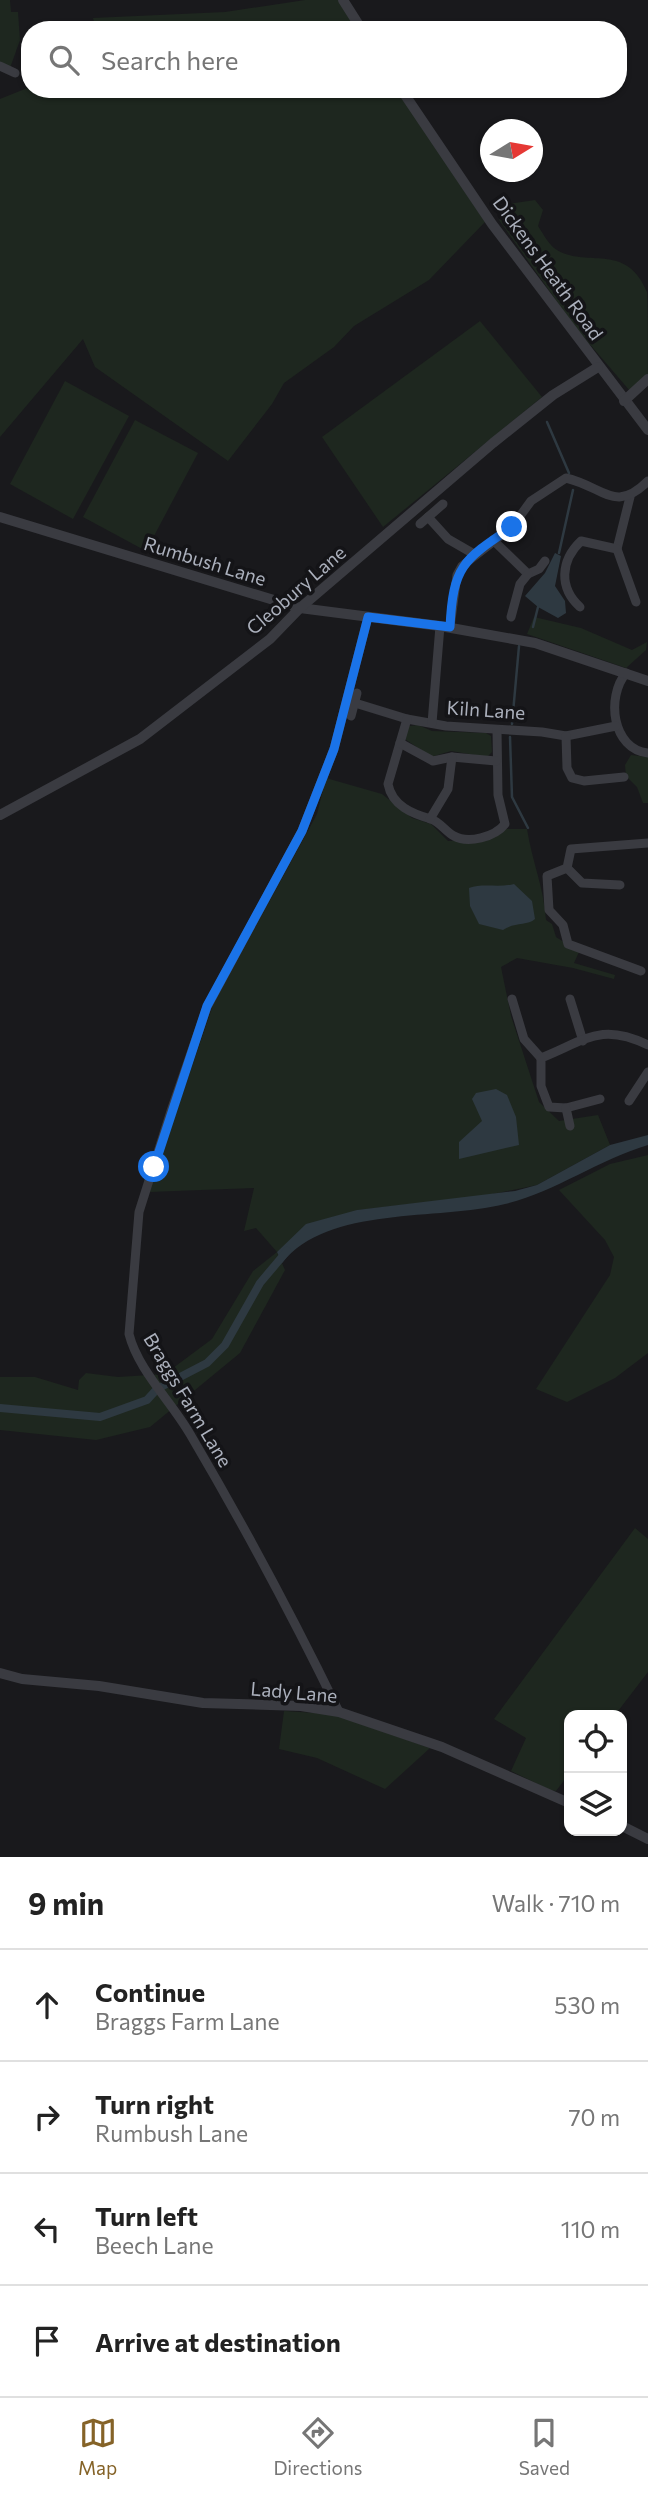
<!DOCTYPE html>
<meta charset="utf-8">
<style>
:root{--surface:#fff;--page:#f6f6f6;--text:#222;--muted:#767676;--line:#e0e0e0;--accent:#856328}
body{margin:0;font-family:Commissioner,sans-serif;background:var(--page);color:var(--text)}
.controls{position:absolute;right:21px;bottom:21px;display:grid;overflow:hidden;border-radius:14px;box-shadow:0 2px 5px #0004}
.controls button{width:63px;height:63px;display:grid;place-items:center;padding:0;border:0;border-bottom:2px solid var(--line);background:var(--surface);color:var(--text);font:35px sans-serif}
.compass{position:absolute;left:480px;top:119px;width:63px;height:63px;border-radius:50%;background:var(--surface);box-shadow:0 2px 5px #0004;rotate:79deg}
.stop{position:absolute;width:21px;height:21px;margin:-16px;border:5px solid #1a73e8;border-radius:50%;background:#fff}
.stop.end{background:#1a73e8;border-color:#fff;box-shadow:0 2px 7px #0008}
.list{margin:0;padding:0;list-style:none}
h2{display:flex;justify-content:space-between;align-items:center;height:91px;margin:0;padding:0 28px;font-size:30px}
h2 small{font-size:23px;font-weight:400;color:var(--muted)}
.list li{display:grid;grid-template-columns:46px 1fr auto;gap:21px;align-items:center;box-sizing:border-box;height:112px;padding:0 28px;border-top:2px solid var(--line)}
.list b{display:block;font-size:26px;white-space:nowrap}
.list p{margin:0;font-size:23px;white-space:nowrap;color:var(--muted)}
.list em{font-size:23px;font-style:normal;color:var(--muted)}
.icon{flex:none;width:38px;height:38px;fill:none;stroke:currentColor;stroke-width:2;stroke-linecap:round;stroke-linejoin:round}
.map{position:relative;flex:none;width:648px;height:1857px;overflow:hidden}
.search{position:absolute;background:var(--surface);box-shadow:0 2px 5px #0004;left:21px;right:21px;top:21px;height:77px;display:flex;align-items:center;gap:18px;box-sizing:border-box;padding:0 24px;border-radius:28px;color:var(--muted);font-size:26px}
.sheet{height:539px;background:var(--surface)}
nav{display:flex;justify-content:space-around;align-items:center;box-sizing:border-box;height:98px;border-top:2px solid var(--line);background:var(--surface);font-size:19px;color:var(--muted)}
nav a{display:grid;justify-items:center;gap:4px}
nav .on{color:var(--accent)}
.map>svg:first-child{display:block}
.green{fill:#1e271f}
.water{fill:#2e3941}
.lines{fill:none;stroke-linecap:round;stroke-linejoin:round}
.stream{stroke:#2e3941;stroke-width:2.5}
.canal{stroke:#2e3941;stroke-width:8}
.minor{stroke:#3a3b41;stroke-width:9}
.tertiary{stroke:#3a3b41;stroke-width:10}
.route{stroke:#1a73e8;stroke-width:9}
.labels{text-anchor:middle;stroke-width:7;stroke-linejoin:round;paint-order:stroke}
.street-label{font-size:19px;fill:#abb0bc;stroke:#141417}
</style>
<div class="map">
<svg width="648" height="1857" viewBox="0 0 648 1857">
<rect width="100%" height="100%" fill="#19191c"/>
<g class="green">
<polygon points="0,0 10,0 11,12 18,12 20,40 10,68 0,63"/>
<polygon points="305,0 342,0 361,30 96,30 93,18 225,12"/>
<polygon points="30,87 397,89 485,222 429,280 354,326 334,347 284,383 272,404 228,461 95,367 83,339 0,437 0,99"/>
<path d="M 535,200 L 543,210 L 538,226 C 542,232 548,243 554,248 C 584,270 626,240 647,292 C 648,303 648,358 648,374 L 630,391 L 575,327 L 499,220 L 508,204 Z"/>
<polygon points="480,321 542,397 383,527 322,437"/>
<polygon points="65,381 129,416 73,519 10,484"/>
<polygon points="135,420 198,453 146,551 83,517"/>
<polygon points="534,617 581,628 632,650 647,642 646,650 626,668 527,634"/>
<polygon points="418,725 432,731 486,733 491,736 492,752 487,757 451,751 431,757 405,739 409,726"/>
<polygon points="631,755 648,757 648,803 643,803 637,787 626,776 625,765"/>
<path d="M 326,778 L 382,794 L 412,818 L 431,824 L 448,841 L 469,840 L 498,829 L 527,829 C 532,861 544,888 546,920 L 552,924 L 556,937 L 579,952 L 574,963 L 615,975 L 614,979 L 573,968 L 517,958 L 501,967 L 511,1016 L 539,1102 L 559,1121 L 598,1115 L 610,1145 L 537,1185 L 483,1196 L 358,1210 L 277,1252 L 285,1270 L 240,1353 L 150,1427 L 96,1440 L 0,1430 L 0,1377 L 35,1377 L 78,1390 L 79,1380 L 86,1373 L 118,1377 L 165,1374 L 212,1339 L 253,1271 L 277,1252 L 256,1228 L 244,1231 L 254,1188 L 149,1192 L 213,1005 L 317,814 Z"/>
<polygon points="648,1155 648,1353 615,1378 567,1402 536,1389 610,1275 614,1257 605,1240 559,1190 610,1164"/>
<polygon points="635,1528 648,1539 648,1672 615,1715 569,1715 569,1774 556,1791 550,1790 511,1771 526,1738 494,1719"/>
<polygon points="284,1711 332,1714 430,1748 385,1789 317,1758 279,1749"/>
</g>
<g class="water">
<polygon points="555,553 561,556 555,586 565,601 566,613 558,618 538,607 525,596 545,573"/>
<path d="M 514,884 L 532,901 L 535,919 C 527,926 514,922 503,930 L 479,924 L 470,906 L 469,888 C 482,883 499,888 514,884 Z"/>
<polygon points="496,1089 507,1095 516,1117 519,1145 459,1159 459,1142 482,1121 472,1099 476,1093"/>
<path d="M 648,1135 L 648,1145 C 598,1160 555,1192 505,1204 C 438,1221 328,1205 282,1263 L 277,1252 L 306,1224 L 357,1210 L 515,1191 L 537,1185 L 610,1145 Z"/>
</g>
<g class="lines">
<g class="stream">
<polyline points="547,422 569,473"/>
<polyline points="559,553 573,490"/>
<polyline points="533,627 538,607"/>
<polyline points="512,724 519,646"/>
<polyline points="510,737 512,797 528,828"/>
</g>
<polyline class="canal" points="0,1408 100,1417 147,1400 157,1389 207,1363 225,1345 260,1283 287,1251"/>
<g class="minor">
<polyline points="0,66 15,73"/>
<polyline points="428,517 448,539 474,554"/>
<polyline points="420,524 443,504"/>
<polyline points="493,540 528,574 539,569 545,561"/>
<polyline points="617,549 630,497"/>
<path d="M 580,607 C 559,588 560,561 581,541 L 617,549 L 636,602"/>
<polyline points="511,617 520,584 528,574"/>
<path d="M 450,627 L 457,575 L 462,566 L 512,527 L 531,501 L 566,478 C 604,487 615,514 648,481"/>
<path d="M 626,673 C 606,697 612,749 648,753"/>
<polyline points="355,703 407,719 446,726 542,732 566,736 616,726"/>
<polyline points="351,716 357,693"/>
<path d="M 407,719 L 388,784 C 392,806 413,814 431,819 C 440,822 446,832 454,836 C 468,844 495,837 505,824 L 498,795 L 497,730"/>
<polyline points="432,723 440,626"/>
<polyline points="566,736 567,768 572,778 584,781 624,777"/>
<polyline points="400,743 433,761 452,757 496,761"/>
<polyline points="430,819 448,789 452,757"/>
<polyline points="567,868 582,883 620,885"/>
<polyline points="641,971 568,944 563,925 549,910 547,876 567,868 571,849 648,843"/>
<polyline points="512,999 524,1039 541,1058"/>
<polyline points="570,999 583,1041"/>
<path d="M 600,1099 L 566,1108 L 549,1107 L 541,1086 L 541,1058 C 586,1040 601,1022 648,1045"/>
<polyline points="629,1101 648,1072"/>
<polyline points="566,1108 570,1126"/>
<path d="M 339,1712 C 293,1617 243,1524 190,1434 C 171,1401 138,1370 129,1334 L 139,1212 L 171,1111 L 207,1007 L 302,831 L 334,749 L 368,617"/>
</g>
<g class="tertiary">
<polyline points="343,0 362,30"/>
<polyline points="401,89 492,224 648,430"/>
<polyline points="624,401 648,379"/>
<polyline points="0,517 300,608 440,626 535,643 648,681"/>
<polyline points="0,815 140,739 270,639 300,608 493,443 553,395 598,367"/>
<polyline points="0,1673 22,1679 99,1686 203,1703 301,1706 339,1712 442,1747 569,1803"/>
<polyline points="622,1826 648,1839"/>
</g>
</g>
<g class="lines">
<path class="route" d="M 154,1167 L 207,1006 L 302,831 L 334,749 L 368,617 L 450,627 C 453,566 463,560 512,527"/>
</g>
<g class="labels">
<g class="street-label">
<text transform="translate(548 268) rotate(54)" y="7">Dickens Heath Road</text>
<text transform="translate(205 561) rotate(17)" y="7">Rumbush Lane</text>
<text transform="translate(296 590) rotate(-41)" y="7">Cleobury Lane</text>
<text transform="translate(486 710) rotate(4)" y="7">Kiln Lane</text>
<text transform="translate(188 1400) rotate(59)" y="7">Braggs Farm Lane</text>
<text transform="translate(294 1692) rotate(5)" y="7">Lady Lane</text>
</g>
</g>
</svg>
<div class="controls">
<button><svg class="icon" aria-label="locate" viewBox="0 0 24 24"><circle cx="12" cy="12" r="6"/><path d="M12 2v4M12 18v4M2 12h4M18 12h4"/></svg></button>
<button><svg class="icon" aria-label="layers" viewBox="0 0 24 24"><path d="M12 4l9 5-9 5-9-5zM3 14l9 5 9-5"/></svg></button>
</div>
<svg class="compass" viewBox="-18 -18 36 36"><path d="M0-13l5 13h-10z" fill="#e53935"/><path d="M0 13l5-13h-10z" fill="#767676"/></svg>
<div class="stop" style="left:154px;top:1167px"></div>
<div class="stop end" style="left:512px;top:527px"></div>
<div class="search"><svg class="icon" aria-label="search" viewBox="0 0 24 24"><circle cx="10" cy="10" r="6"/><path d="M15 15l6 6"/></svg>Search here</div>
</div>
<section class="sheet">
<h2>9 min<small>Walk · 710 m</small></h2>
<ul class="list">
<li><svg class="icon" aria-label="ahead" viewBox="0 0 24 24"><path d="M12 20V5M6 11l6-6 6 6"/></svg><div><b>Continue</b><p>Braggs Farm Lane</p></div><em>530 m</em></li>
<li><svg class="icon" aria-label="right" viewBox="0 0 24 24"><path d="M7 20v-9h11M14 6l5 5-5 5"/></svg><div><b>Turn right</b><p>Rumbush Lane</p></div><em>70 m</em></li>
<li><svg class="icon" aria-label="left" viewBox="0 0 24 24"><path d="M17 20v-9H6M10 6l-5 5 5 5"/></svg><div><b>Turn left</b><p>Beech Lane</p></div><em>110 m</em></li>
<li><svg class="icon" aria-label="arrive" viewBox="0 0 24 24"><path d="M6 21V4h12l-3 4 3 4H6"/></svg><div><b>Arrive at destination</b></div></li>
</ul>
</section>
<nav>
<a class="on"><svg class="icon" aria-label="map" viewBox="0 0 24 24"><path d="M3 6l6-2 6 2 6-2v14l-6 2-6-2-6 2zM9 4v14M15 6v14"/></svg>Map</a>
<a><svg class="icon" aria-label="directions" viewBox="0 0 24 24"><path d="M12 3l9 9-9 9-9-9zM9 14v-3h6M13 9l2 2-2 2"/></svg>Directions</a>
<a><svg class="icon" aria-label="saved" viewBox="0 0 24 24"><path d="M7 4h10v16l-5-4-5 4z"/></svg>Saved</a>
</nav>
